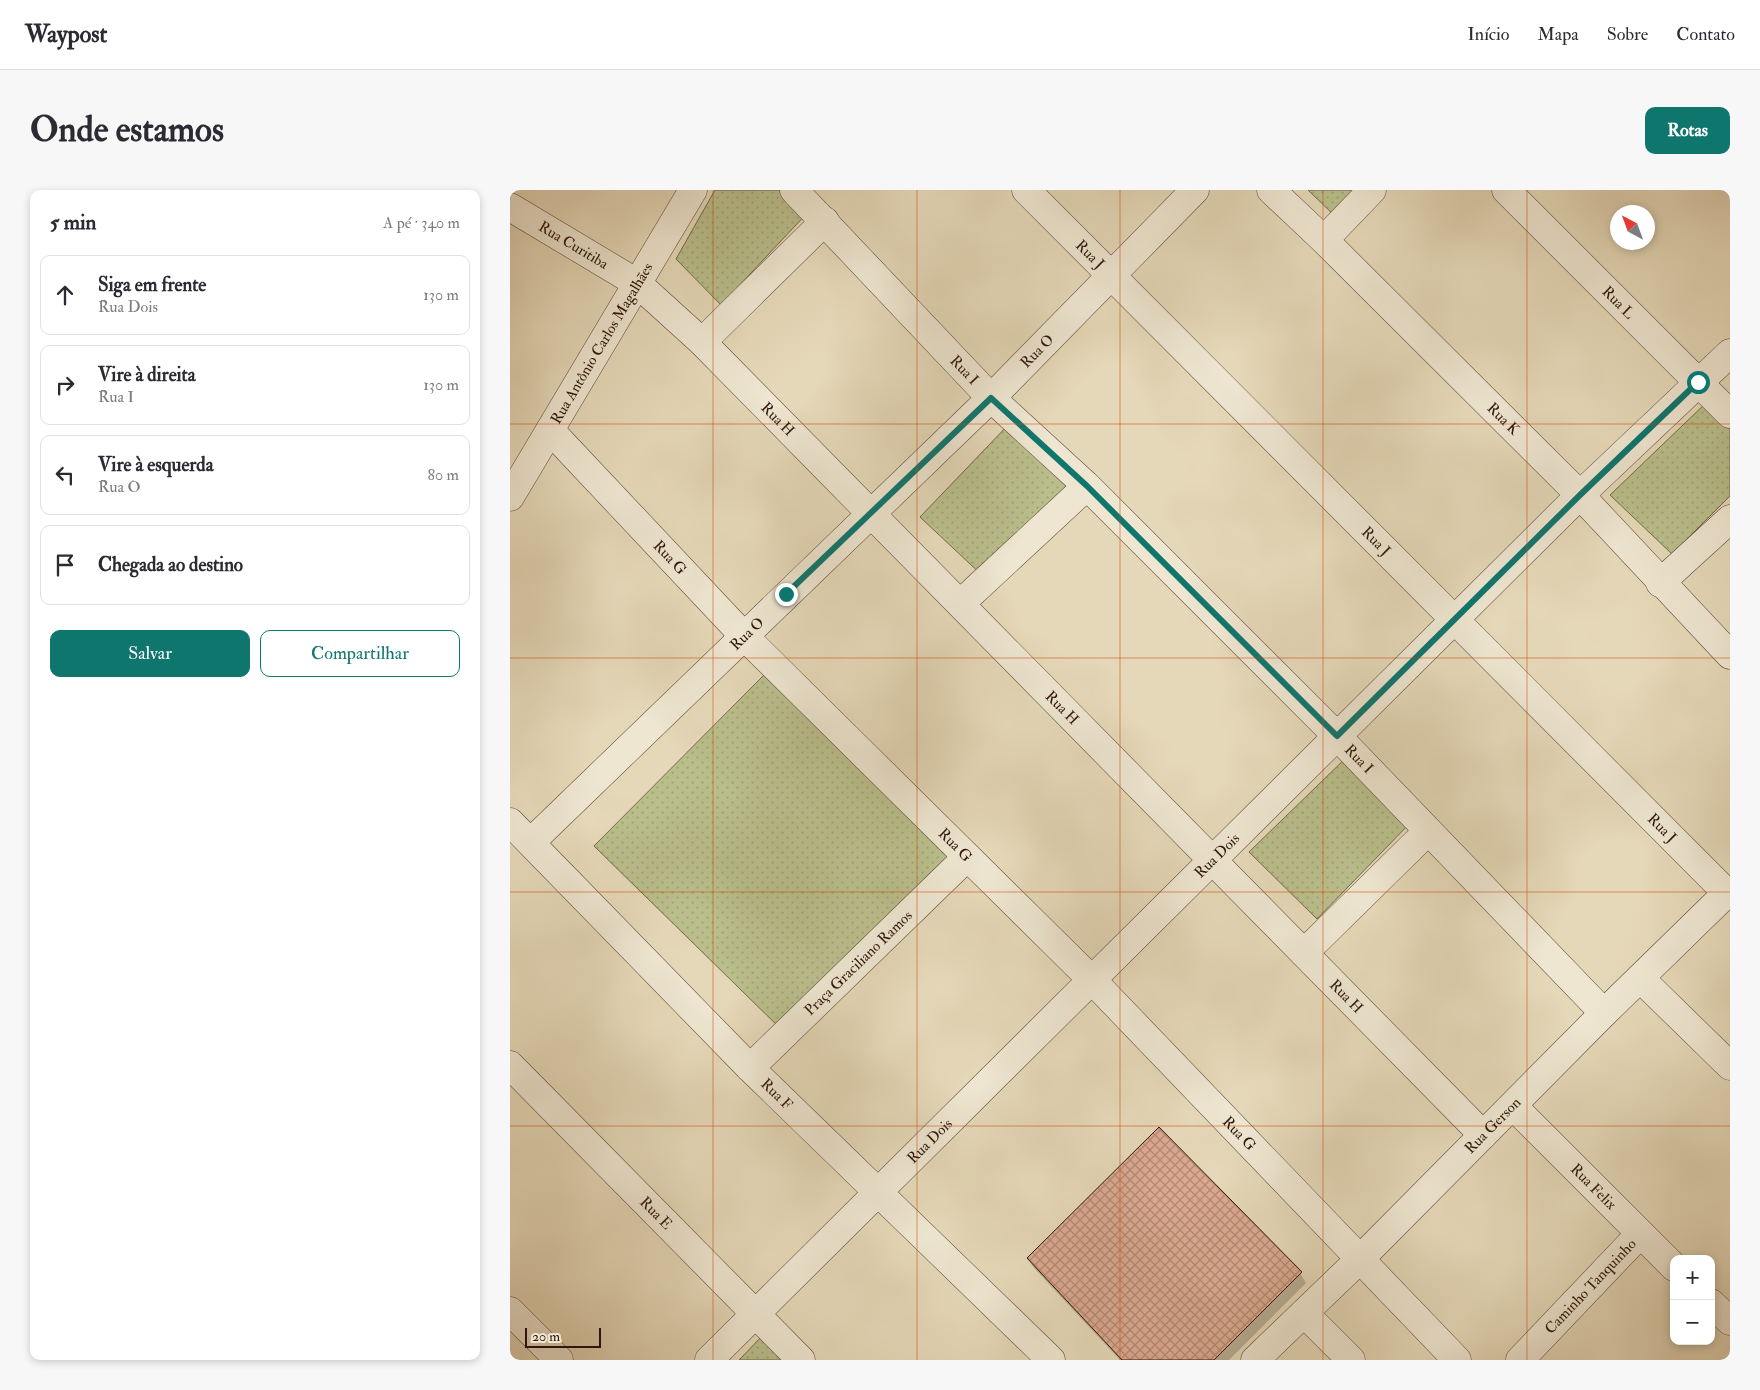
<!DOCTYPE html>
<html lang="pt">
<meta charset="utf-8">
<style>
:root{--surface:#fff;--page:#f7f7f7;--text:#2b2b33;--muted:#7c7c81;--line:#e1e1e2;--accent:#0f766e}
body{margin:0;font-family:"IM FELL Double Pica",serif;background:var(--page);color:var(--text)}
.controls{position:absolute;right:15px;bottom:15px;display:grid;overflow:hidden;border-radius:10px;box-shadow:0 2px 8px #0003}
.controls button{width:45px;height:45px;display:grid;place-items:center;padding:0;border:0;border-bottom:1px solid var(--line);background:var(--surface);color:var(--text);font:25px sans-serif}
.compass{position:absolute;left:1100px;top:15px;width:45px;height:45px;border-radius:50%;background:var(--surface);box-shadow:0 2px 8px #0003;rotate:319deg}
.scale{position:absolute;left:15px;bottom:12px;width:76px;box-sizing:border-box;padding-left:5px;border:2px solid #2f170b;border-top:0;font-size:14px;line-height:18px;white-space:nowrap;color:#2f170b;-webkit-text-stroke:4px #eee6d1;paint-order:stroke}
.stop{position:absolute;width:15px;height:15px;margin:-11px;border:4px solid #0f766e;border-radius:50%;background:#fff}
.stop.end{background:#0f766e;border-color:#fff;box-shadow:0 1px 5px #0008}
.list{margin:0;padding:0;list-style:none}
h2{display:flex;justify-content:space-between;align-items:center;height:65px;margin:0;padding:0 20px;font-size:21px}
h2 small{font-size:16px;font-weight:400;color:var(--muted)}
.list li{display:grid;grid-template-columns:32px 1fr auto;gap:15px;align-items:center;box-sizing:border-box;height:80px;margin:0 10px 10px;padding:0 10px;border:1px solid var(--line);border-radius:10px}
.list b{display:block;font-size:19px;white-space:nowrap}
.list p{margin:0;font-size:16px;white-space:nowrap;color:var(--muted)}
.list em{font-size:16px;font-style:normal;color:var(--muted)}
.actions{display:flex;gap:10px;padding:15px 20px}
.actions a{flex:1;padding:11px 0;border:1px solid var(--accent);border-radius:10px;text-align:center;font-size:18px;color:var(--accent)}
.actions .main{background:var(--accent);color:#fff}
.icon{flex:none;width:28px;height:28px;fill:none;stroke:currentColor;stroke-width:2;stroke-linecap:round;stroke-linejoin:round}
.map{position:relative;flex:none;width:1220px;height:1170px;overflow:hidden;border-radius:10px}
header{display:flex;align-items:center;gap:30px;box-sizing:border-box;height:70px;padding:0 25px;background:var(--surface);border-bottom:1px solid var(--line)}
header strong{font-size:24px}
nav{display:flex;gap:28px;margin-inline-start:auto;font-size:18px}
.intro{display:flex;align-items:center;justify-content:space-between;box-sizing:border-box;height:120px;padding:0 30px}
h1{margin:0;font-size:35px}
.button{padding:12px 22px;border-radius:10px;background:var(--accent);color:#fff;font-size:18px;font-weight:700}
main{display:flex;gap:30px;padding:0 30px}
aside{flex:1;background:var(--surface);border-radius:10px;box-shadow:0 2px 8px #0003}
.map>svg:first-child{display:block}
.grass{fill:url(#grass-dots);stroke:#746a4b}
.shadow{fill:#0003}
.building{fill:url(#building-cross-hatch);stroke:#2f170b}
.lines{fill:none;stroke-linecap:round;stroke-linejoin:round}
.minor-casing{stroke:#5c4736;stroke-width:29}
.minor{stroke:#eee6d1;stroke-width:28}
.route{stroke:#0f766e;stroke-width:6}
.grid{fill:none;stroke:#cc4f0c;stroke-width:1;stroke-opacity:0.55}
.labels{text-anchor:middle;stroke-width:5;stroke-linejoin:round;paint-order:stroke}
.street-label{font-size:15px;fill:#2f170b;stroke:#eee6d1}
</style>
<header>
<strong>Waypost</strong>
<nav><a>Início</a><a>Mapa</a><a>Sobre</a><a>Contato</a></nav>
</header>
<div class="intro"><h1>Onde estamos</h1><a class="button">Rotas</a></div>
<main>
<aside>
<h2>5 min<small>A pé · 340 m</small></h2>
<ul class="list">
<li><svg class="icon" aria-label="ahead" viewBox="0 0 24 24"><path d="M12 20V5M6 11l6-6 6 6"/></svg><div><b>Siga em frente</b><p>Rua Dois</p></div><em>130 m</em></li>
<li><svg class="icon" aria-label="right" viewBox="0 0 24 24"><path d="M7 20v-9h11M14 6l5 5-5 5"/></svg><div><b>Vire à direita</b><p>Rua I</p></div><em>130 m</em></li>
<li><svg class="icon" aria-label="left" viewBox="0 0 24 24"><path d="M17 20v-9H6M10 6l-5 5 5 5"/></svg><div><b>Vire à esquerda</b><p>Rua O</p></div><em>80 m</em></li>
<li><svg class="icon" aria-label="arrive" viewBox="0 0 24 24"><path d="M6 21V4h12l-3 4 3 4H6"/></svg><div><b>Chegada ao destino</b></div></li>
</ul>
<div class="actions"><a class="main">Salvar</a><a>Compartilhar</a></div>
</aside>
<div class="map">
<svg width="1220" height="1170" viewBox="0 0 1220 1170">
<defs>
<pattern id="grass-dots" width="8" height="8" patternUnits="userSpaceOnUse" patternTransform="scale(1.25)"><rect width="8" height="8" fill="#b9be8b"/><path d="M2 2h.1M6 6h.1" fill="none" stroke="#9fa377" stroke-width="1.8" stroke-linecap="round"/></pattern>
<pattern id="building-cross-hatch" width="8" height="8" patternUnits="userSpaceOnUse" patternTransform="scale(1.25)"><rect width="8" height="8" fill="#dca990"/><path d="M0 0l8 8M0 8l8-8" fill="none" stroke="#b38974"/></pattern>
</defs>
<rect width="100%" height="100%" fill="#e5d8b8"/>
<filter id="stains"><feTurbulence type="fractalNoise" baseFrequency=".004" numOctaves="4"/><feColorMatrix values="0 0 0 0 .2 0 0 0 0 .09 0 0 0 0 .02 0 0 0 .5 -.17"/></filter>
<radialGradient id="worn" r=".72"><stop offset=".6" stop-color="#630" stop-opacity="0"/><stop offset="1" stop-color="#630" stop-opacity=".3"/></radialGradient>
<g class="grass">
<polygon points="205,0 280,0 300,20 211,115 166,69"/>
<polygon points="798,0 858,0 828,29"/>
<polygon points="1198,211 1220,234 1220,306 1162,364 1100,305"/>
<polygon points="500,233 567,298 475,388 410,327"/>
<polygon points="255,484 447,672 277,845 84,656"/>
<polygon points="840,564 903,630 807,729 739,662"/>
<polygon points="256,1142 283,1170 229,1170"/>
</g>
<polygon class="shadow" points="518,1069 790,1083 796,1093 719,1170 610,1170 524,1078"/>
<polygon class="building" points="649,937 792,1082 704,1170 612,1170 517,1068"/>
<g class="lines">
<defs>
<g id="minor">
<path id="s1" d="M 284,0 L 481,208 L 577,296 L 827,546 L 1094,823"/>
<path id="s2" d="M 516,0 L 1217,703"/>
<path id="s3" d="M 761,0 L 814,50 L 1070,305 L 1220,465"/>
<path id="s4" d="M 996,0 L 1220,224"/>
<path id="s5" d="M 0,17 L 127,93 L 192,152 L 973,945"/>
<polyline points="814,50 862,0"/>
<polyline points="192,152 315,31"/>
<path id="s6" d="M 40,240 L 233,445 L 582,790 L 947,1170"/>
<path id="s7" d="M 0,307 L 183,0"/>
<polyline points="1150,393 1220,329"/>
<polyline points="451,413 577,296"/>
<path id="s8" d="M 0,632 L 240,878 L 541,1170"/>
<path id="s9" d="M 21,652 L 481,208 L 685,0"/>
<polyline points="794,763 917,642"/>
<polyline points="1130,788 1220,876"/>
<path id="s10" d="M 0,875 L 291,1170"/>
<path id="s11" d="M 240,878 L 457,667"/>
<path id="s12" d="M 1003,916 L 1164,1077"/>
<polyline points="1201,1113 1220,1131"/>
<polyline points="0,1121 49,1170"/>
<polyline points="794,1123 841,1170"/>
<path id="s13" d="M 199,1170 L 1070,305 L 1220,163"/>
<path id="s14" d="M 745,1170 L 850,1069 L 1094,823 L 1220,700"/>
<path id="s15" d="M 1010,1170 L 1130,1044"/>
</g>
</defs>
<use href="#minor" class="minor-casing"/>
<use href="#minor" class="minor"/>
</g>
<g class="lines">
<polyline class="route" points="276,404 481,208 577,296 827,546 1070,305 1188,192"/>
</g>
<path class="grid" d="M 203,0 L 203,1170M 407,0 L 407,1170M 610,0 L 610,1170M 813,0 L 813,1170M 1017,0 L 1017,1170M 0,234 L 1220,234M 0,468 L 1220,468M 0,702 L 1220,702M 0,936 L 1220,936"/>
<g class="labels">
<g class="street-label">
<text dy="5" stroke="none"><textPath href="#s5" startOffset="74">Rua Curitiba</textPath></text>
<text dy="5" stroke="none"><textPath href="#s2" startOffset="91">Rua J</textPath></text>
<text dy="5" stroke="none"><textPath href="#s4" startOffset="159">Rua L</textPath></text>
<text dy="5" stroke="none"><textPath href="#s7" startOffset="179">Rua Antônio Carlos Magalhães</textPath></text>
<text dy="5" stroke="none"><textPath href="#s9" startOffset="705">Rua O</textPath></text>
<text dy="5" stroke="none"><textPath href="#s1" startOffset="248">Rua I</textPath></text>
<text dy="5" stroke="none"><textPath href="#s5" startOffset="344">Rua H</textPath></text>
<text dy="5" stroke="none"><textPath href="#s3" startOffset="326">Rua K</textPath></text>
<text dy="5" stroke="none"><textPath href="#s2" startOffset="496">Rua J</textPath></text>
<text dy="5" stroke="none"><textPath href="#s6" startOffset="175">Rua G</textPath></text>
<text dy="5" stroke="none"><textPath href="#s9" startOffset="300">Rua O</textPath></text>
<text dy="5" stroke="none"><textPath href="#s5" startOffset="749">Rua H</textPath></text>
<text dy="5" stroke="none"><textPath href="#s1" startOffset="802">Rua I</textPath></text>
<text dy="5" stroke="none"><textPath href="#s2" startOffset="901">Rua J</textPath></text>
<text dy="5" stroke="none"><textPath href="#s6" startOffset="580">Rua G</textPath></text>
<text dy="5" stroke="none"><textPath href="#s13" startOffset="716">Rua Dois</textPath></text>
<text dy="5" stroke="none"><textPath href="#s11" startOffset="151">Praça Graciliano Ramos</textPath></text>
<text dy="5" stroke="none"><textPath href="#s5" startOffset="1154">Rua H</textPath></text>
<text dy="5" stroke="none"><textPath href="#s8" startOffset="381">Rua F</textPath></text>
<text dy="5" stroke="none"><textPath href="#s14" startOffset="334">Rua Gerson</textPath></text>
<text dy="5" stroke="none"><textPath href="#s6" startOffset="985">Rua G</textPath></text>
<text dy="5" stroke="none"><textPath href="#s13" startOffset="311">Rua Dois</textPath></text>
<text dy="5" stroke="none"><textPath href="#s12" startOffset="114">Rua Felix</textPath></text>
<text dy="5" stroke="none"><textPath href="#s10" startOffset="208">Rua E</textPath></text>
<text dy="5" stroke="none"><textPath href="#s15" startOffset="102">Caminho Tanquinho</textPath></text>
</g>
</g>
<rect width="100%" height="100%" filter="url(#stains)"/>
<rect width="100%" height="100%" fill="url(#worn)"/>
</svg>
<div class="controls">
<button>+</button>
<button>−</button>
</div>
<svg class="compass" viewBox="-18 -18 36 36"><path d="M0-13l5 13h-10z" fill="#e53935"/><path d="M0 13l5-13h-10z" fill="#7c7c81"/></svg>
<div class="scale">20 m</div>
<div class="stop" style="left:1188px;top:192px"></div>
<div class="stop end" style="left:276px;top:404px"></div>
</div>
</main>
